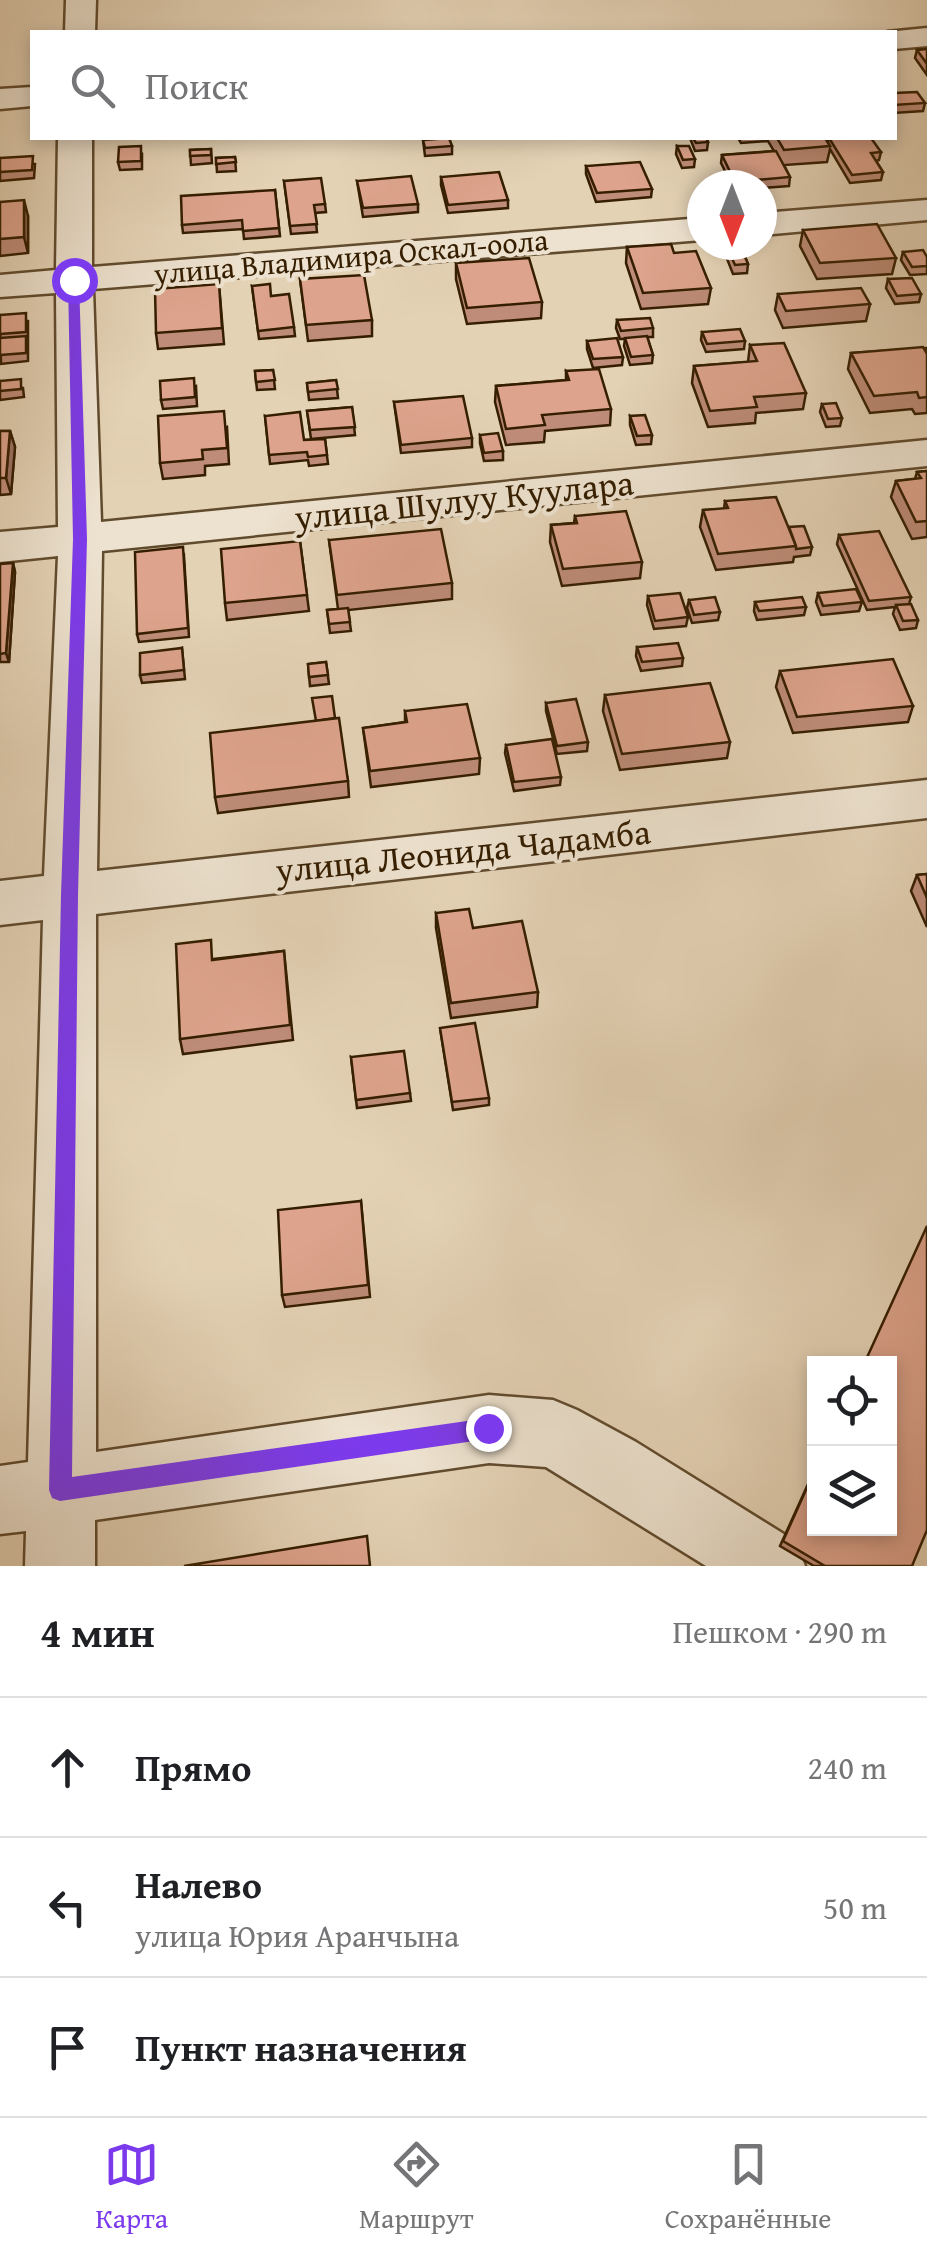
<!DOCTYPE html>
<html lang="ru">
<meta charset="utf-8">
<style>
:root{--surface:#fff;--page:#f6f6f6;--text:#202124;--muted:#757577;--line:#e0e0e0;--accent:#7c3aed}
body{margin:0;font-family:"Gentium Book Plus",serif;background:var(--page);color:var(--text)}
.controls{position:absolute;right:30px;bottom:30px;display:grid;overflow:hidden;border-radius:0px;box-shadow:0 5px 15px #0003}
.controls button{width:90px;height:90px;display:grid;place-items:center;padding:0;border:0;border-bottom:2px solid var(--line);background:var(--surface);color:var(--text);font:50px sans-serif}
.compass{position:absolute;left:687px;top:170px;width:90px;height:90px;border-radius:50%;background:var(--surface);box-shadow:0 5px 15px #0003;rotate:180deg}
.stop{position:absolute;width:30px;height:30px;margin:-22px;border:8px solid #7c3aed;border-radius:50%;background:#fff}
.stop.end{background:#7c3aed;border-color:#fff;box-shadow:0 2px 10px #0008}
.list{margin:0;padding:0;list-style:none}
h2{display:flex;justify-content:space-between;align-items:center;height:130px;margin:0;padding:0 40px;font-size:42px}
h2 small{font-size:32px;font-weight:400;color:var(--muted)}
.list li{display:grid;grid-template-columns:65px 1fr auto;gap:30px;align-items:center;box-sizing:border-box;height:140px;padding:0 40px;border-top:2px solid var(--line)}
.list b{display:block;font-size:38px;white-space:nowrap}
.list p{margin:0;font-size:32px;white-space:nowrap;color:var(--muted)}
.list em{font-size:32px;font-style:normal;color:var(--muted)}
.icon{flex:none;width:55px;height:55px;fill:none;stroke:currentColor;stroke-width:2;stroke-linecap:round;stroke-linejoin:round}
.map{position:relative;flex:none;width:927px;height:1566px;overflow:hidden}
.search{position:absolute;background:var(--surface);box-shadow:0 5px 15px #0003;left:30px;right:30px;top:30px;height:110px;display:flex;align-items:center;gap:25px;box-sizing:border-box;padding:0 35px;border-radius:0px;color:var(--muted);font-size:38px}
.sheet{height:550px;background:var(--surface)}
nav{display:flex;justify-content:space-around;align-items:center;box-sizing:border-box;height:140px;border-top:2px solid var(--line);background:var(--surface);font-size:28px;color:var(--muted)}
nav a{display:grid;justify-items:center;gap:5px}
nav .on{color:var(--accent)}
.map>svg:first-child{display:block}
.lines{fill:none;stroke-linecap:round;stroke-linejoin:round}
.minor-casing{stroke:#614b2d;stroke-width:5}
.minor{fill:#ede2cf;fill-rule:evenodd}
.wall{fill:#be8c78;stroke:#351e00;stroke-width:2.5}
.shaded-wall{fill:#9b7262;stroke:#351e00;stroke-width:2.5}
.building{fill:#dda38c;stroke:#351e00;stroke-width:2.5}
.route{fill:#7c3aed}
.labels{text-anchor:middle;stroke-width:8;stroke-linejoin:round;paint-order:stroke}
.far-street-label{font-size:30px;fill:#351e00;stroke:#ede2cf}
.street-label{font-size:35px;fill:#351e00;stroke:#ede2cf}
</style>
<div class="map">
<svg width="927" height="1566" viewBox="0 0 927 1566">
<rect width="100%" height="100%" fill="#e4d2b5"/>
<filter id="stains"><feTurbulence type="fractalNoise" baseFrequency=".002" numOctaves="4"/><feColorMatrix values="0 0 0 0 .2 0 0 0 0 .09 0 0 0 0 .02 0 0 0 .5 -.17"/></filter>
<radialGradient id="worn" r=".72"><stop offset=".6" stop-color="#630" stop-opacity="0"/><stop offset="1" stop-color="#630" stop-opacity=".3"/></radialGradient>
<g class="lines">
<defs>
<g id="minor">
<polygon points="66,0 96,0 95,32 65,32"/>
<polygon points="927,28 927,46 894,49 894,32 887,32"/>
<polygon points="32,87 32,106 0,109 0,89"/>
<polygon points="58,138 92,138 92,267 702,218 702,240 93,289 101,522 927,440 927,466 102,551 97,871 927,780 927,818 96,914 96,1452 489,1395 553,1400 577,1410 636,1442 795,1541 805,1566 706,1566 546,1467 489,1463 95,1520 95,1566 25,1566 26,1531 0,1534 0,1466 28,1462 43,920 0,925 0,881 44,876 58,556 0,562 0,532 58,527 56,293 0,297 0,275 56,270"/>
<polygon points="927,200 927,220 762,235 762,213"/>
</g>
</defs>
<use href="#minor" class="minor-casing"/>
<use href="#minor" class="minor"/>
</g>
<g class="wall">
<polygon points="927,49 927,75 915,58 917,50"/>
<polygon points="894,93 925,103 923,111 894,113"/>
<polygon points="690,138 706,138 708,142 707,150 695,151"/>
<polygon points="738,138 825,138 828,143 829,138 881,152 879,160 876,161 883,172 881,180 850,183 830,149 827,162 784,165 790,177 789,186 762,188 762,185 732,185 721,163 722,155 774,151 768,141 741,143"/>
<polygon points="423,140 452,146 452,154 425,156"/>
<polygon points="677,146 695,159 694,167 682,168 676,154"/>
<polygon points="211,149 212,163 191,165 190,150"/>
<polygon points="142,154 142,169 120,170 118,162"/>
<polygon points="235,157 236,171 217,172 216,158"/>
<polygon points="0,158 35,164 34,178 0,181"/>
<polygon points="586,166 652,189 651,197 596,202 586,174"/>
<polygon points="441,177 508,200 508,208 448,213 441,185"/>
<polygon points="284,181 325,204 326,212 315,213 317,232 291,234"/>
<polygon points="357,181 418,204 418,212 363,217"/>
<polygon points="275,190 280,236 244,239 243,229 183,233 182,225"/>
<polygon points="0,202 28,216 28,253 0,256"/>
<polygon points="803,230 896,258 892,274 817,279 800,246"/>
<polygon points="725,245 740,245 748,264 747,273 733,274 724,251"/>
<polygon points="627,247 674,253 711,288 708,304 641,309 626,263"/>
<polygon points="903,252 927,257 927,274 910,275 901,260"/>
<polygon points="456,263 542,302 541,318 467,324 456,279"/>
<polygon points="300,279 372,320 372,336 308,341"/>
<polygon points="888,279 921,294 919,302 895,304 886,288"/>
<polygon points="219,284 224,344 158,349 156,333"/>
<polygon points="252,286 271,296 294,327 295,336 259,339"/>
<polygon points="778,294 870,304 866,321 783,328 775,310"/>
<polygon points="0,315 28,321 28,361 1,364"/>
<polygon points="617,320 653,328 653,337 647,337 653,355 652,363 630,365 624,346 625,339 620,339 616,328"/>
<polygon points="702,332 745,341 744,349 706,352 701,340"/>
<polygon points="587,341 623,357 622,365 593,368 587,349"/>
<polygon points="750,345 806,393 803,409 756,413 755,423 708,427 692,383 694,366 748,362"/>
<polygon points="927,348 927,413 915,414 912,409 870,413 848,369 851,353"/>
<polygon points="273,370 275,389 257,390 255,371"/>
<polygon points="566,371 611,409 610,425 545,431 544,442 506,445 495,402 496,386 566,380"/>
<polygon points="336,380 338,398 309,400 307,383"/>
<polygon points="0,381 23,388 24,397 0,400"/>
<polygon points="196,386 197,406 163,409 161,400"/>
<polygon points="394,402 472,438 472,447 401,453"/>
<polygon points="822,404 842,418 840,426 826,427 820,412"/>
<polygon points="352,407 355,435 311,439 307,411"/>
<polygon points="265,416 304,440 325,439 328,464 309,466 308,460 270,464"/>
<polygon points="630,416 652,435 651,444 636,445 630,425"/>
<polygon points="227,427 229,464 205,466 205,475 163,479 160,463"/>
<polygon points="0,431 10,431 15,447 11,494 0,495"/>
<polygon points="480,435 503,451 503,460 484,461 480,443"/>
<polygon points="927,471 927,537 912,539 891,497 896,481 915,479 917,472"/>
<polygon points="725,501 789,527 812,547 810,555 794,557 793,562 716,570 700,527 703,510 724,509"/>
<polygon points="575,516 642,562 640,578 562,586 550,542 551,525 574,523"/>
<polygon points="839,535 911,597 909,604 918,620 916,628 900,630 893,614 895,607 867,610 837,544"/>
<polygon points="329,540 452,583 452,599 348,610 351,631 330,633 327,610 338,609"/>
<polygon points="300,541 309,611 227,620 225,603"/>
<polygon points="184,556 189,637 139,642 137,634"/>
<polygon points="13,563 15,572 9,662 0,662 0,564"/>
<polygon points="818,593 862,602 859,611 821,615 816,602"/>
<polygon points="648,596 688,617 686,626 654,629 647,605"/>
<polygon points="689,600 720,612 718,620 692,623 687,608"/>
<polygon points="755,602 806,607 804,615 757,620 754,611"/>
<polygon points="637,647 683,658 682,666 641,671 636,656"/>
<polygon points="182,648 185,679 142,683 140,675"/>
<polygon points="326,662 329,684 310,686 308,664"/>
<polygon points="780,671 913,706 908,722 793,733 776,687"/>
<polygon points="605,695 730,742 727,758 620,770 603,711"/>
<polygon points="546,703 588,742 587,751 557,754 546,711"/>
<polygon points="405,711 480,758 479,774 371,787 363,728 405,722"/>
<polygon points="335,718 348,781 349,797 218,813 215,797"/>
<polygon points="506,745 561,777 560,785 514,791 505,753"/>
<polygon points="927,874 927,927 911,891 917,875"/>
<polygon points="436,913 538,992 537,1007 451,1018 436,928"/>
<polygon points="284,951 293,1040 183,1054 180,1039 214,959"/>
<polygon points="440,1028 489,1098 489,1105 453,1110"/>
<polygon points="351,1057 410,1093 411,1101 357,1108"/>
<polygon points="361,1201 370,1297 285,1307 282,1295"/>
<polygon points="814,1471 912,1566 814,1566 780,1546"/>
</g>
<g class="shaded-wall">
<polygon points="24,200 28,216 28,253 24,237"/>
<polygon points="10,431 15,447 11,494 6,478"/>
<polygon points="13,563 15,572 9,662 6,653"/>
</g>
<g class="building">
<polygon points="927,49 927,64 917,50"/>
<polygon points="917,92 925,103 894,105 894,93"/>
<polygon points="449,138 452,146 425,148 423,140"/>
<polygon points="693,138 706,138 708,142 696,143"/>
<polygon points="777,138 825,138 830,146 784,150"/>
<polygon points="829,138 871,138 881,152 871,153 883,172 852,175"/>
<polygon points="141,146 141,161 118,162 119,147"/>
<polygon points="677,146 689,146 695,159 683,160"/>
<polygon points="211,149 211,155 190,156 190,150"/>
<polygon points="776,151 790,177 735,182 722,155"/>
<polygon points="33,156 32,170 0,172 0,158"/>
<polygon points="235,157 236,162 216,164 216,158"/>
<polygon points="640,162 652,189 597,193 586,166"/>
<polygon points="499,172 508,200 448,205 441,177"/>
<polygon points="411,176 418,204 363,208 357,181"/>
<polygon points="321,178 325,204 314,205 317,224 290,226 284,181"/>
<polygon points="275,190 279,228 243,231 242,220 182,225 181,196"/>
<polygon points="24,200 24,237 0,239 0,202"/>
<polygon points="877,224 896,258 820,263 803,230"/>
<polygon points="671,244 674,253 696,251 711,288 643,293 627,247"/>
<polygon points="726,245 740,245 748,264 735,265"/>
<polygon points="923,250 927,257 927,266 912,267 903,252"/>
<polygon points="529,258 542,302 467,308 456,263"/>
<polygon points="364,275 372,320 306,325 300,279"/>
<polygon points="912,278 921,294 897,296 888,279"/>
<polygon points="219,284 222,328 156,333 155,289"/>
<polygon points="270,284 271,296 289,294 294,327 258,331 252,286"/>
<polygon points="861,288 870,304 786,311 778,294"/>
<polygon points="26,313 26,332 0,334 0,315"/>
<polygon points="650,318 653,328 621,331 617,320"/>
<polygon points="740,329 745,341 707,344 702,332"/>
<polygon points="26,336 26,353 0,355 0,338"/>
<polygon points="647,336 653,355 631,357 625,338"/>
<polygon points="617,338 623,357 593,359 587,341"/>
<polygon points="784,343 806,393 754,397 757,407 710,411 694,366 757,361 750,345"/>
<polygon points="923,347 927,354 927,397 919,398 917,392 874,396 851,353"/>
<polygon points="599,369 611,409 542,415 545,425 506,429 496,386 569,380 566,371"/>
<polygon points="273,370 275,380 256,382 255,371"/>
<polygon points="194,378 195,397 161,400 160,381"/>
<polygon points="21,379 21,389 0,391 0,381"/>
<polygon points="336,380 338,389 308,392 307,383"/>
<polygon points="463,396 472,438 401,445 394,402"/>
<polygon points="836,403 842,418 828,419 822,404"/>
<polygon points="352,407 355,427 310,430 307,411"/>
<polygon points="224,411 227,448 202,450 203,459 160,463 158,416"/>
<polygon points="300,412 304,440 325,439 327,455 308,457 307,452 269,455 265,416"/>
<polygon points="645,415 652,435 637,436 630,416"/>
<polygon points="0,431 10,431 6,478 0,478"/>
<polygon points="498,433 503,451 484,453 480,435"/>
<polygon points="927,471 927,521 916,522 896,481 921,478 917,472"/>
<polygon points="776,497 796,546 718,554 703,510 728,508 725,501"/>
<polygon points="626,511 642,562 563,569 551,525 577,523 575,516"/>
<polygon points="804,526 812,547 796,549 796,546 789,527"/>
<polygon points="441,529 452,583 337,595 329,540"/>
<polygon points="879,531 911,597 869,601 839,535"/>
<polygon points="300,541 307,595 225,603 221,549"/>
<polygon points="183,547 188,628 137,634 135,552"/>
<polygon points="13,563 6,653 0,654 0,564"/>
<polygon points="856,589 862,602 823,606 818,593"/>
<polygon points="680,593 688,617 655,621 648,596"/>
<polygon points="715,597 720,612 694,615 689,600"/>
<polygon points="802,597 806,607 759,611 755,602"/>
<polygon points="911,604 918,620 903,621 896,605"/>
<polygon points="348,608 350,622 329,624 327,610"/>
<polygon points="678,643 683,658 642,662 637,647"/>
<polygon points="182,648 184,670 140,675 140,653"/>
<polygon points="893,659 913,706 797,717 780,671"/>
<polygon points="326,662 328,675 309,677 308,664"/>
<polygon points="710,683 730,742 622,754 605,695"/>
<polygon points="332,696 335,718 316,721 312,698"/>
<polygon points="576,699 588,742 557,746 546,703"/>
<polygon points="467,704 480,758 370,771 363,728 407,722 405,711"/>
<polygon points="339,718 348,781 215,797 210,733"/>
<polygon points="552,739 561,777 514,782 506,745"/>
<polygon points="927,874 927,898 917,875"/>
<polygon points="469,909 473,928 522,921 538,992 451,1003 436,913"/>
<polygon points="211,940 212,960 284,951 290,1025 180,1039 176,944"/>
<polygon points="475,1023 489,1098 452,1102 440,1028"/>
<polygon points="404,1051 410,1093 356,1100 351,1057"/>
<polygon points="361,1201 368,1285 282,1295 278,1210"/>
<polygon points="927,1226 927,1530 912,1566 825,1566 783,1541 814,1472 814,1528 890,1528 890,1364 864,1364"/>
<polygon points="367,1536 370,1566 184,1566"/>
</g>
<polygon class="route" points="74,276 79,280 87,539 78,895 72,1477 488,1418 496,1421 499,1428 496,1436 488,1439 60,1501 52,1498 49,1490 61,895 73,539 68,280"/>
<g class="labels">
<g class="far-street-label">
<text transform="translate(351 257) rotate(-5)" y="10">улица Владимира Оскал-оола</text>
</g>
<g class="street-label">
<text transform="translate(464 500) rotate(-6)" y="12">улица Шулуу Куулара</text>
<text transform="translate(463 851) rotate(-6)" y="12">улица Леонида Чадамба</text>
</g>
</g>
<rect width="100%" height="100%" filter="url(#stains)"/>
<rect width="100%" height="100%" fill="url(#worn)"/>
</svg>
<div class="controls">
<button><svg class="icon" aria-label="locate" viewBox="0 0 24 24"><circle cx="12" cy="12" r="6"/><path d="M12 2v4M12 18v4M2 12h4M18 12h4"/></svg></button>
<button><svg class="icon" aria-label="layers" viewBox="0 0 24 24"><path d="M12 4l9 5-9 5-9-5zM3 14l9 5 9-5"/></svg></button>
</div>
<svg class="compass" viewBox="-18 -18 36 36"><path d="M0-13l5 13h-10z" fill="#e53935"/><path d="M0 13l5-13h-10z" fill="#757577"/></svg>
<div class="stop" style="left:74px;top:280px"></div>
<div class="stop end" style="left:488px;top:1428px"></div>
<div class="search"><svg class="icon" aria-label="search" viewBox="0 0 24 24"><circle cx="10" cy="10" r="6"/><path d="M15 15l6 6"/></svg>Поиск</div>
</div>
<section class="sheet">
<h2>4 мин<small>Пешком · 290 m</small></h2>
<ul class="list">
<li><svg class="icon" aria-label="ahead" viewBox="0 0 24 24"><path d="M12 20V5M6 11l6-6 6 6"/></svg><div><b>Прямо</b></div><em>240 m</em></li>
<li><svg class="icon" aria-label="left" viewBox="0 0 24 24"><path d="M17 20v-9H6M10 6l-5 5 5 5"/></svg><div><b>Налево</b><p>улица Юрия Аранчына</p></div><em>50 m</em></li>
<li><svg class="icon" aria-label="arrive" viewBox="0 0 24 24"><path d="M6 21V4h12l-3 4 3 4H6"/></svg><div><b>Пункт назначения</b></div></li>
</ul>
</section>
<nav>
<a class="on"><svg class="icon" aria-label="map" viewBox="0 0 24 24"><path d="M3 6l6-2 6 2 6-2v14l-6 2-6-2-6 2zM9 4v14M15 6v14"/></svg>Карта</a>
<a><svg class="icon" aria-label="directions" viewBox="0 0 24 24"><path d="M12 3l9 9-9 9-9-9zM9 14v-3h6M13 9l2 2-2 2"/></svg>Маршрут</a>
<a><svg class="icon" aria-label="saved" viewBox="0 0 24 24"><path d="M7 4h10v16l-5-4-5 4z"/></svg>Сохранённые</a>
</nav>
